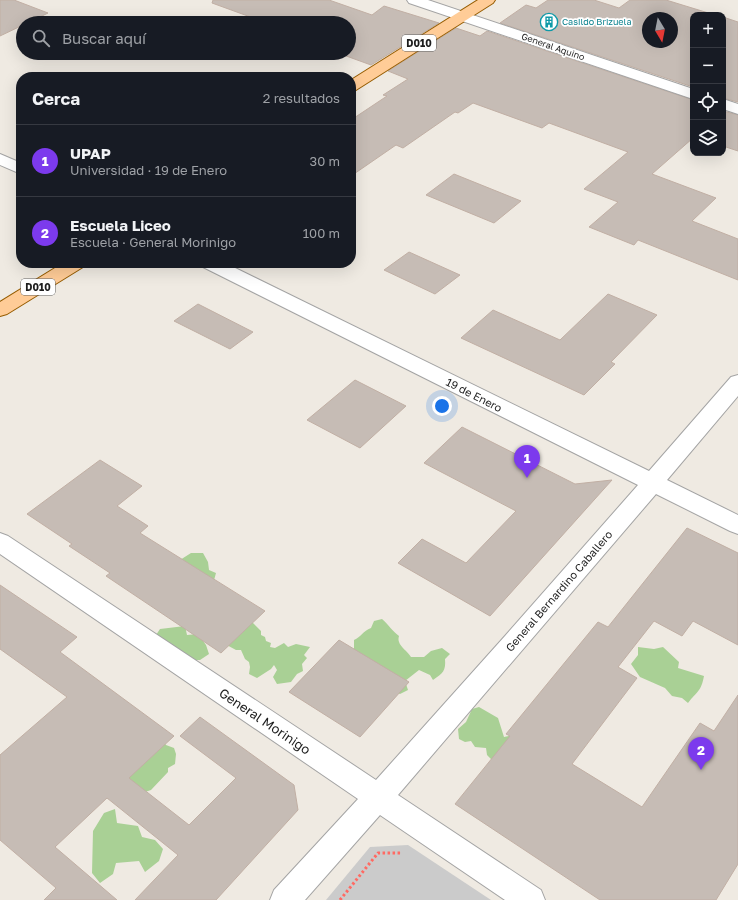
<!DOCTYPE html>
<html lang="es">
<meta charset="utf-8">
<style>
:root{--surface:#171b24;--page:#20242c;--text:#f1f3f6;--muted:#9ea1a6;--line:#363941;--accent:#7c3aed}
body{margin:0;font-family:"Golos Text",sans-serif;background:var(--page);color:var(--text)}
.controls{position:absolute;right:12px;top:12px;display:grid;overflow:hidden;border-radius:8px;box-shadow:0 4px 16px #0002}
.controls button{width:36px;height:36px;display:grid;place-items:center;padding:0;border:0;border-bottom:1px solid var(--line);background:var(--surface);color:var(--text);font:20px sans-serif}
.compass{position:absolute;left:642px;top:12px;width:36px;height:36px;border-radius:50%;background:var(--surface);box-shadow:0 4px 16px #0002;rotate:170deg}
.you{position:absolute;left:442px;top:406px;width:14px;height:14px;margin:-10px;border:3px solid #fff;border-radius:50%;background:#1a73e8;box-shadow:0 0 0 6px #1a73e833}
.badge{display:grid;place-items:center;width:26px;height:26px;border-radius:50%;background:var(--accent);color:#fff;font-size:13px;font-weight:700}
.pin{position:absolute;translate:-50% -33px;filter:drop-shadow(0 1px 2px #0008)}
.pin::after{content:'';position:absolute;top:21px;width:14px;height:12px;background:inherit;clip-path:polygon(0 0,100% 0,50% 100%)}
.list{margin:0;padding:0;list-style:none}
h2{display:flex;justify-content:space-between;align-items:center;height:52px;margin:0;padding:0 16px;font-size:17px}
h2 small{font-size:13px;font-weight:400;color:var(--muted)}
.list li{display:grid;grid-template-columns:26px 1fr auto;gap:12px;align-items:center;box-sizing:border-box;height:72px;padding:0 16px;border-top:1px solid var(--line)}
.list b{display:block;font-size:15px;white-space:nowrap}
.list p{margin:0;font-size:13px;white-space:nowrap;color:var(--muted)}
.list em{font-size:13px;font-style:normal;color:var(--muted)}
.icon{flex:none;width:22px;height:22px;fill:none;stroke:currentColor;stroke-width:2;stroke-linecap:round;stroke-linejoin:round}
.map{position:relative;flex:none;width:738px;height:900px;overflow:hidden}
.search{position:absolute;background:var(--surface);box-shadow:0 4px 16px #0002;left:16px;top:16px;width:340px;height:44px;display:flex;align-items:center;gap:10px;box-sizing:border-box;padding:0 14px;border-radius:22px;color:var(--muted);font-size:15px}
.panel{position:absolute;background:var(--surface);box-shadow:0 4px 16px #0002;left:16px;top:72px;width:340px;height:196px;border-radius:16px}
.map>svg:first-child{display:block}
.religious{fill:#cbcbcb}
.forest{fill:#a9d095}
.building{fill:#c6bcb5;stroke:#c1afa4;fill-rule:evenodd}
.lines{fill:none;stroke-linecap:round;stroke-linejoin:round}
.minor-casing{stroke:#a4a4a4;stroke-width:2}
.major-casing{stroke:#965c00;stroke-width:2}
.path{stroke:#ff6a63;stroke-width:3;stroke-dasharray:2.5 2.5;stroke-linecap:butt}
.minor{fill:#fff;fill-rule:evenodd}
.major{fill:#ffcc97;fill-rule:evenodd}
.labels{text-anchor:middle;stroke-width:3.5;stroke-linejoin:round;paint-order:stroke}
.far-culture-label{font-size:9px;fill:#0d838f;stroke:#fff;text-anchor:start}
.far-street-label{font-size:9px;fill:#1d1d1d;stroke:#fff}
.shield{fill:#fff;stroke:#616161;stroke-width:1}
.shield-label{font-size:10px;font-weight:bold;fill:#1d1d1d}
.street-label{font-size:11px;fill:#1d1d1d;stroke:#fff}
.near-street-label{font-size:13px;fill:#1d1d1d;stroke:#fff}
</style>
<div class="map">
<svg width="738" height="900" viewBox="0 0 738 900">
<rect width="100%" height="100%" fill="#efeae2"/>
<polygon class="religious" points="408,845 491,900 326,900 370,847"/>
<g class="forest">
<polygon points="191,553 203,553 208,562 209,570 216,573 213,584 180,560"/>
<path d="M 382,619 C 389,625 392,631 399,636 C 396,645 407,650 411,657 L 424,657 L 431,651 L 442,648 L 450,654 L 445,659 C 446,671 443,673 433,680 L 430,675 L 419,670 L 405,681 L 408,690 L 400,694 L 389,688 L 354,649 L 354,640 C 361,637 363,631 371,628 L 374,621 Z"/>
<polygon points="252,622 261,631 261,635 265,637 266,641 271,643 270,647 275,648 284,643 288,647 296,644 310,647 304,655 307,658 302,664 303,671 297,674 291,682 277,684 273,677 277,670 274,665 271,669 257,678 249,674 250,667 249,662 245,659 241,650 236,650 223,643"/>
<polygon points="185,626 187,635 198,634 206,645 209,654 200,660 190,660 156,635 160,629"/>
<path d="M 638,647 L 654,649 L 663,647 L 679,662 L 678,668 L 704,676 C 701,692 697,691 688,703 L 682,698 L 672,696 L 665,688 L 640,677 L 631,664 L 638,655 Z"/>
<polygon points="479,707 498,718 504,737 514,735 493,761 487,755 486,748 475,747 471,741 465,742 459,739 458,729 466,722 472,709"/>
<polygon points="162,739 166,745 174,748 176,754 175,764 168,768 168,772 151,790 145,792 128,779 130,760"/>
<polygon points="115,809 117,823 138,826 142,837 155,840 163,849 159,861 145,872 139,861 116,863 113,874 100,883 92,873 93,831 104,813"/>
</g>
<g class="building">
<polygon points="0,0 14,0 48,13 28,23 23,23 23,25 0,36"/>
<polygon points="213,0 329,0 372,15 384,6 439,23 371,65 338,53 349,53 349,23 267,23 212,3"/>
<path d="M 548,0 L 594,0 L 619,8 L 630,0 L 666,0 L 715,15 L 693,15 L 693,87 L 500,23 L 526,5 L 536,8 ZM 648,18 L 672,18 L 672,42 L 648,42 Z"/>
<polygon points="723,17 738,22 738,102 723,98"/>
<polygon points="456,28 480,36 487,31 693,100 693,138 652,174 716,198 692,221 738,239 738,280 638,240 634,245 589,227 618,202 584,189 628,152 549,123 542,128 473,103 458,113 455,112 403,148 396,145 351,176 351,120 387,96 383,95 408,79 388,71"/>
<polygon points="723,111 738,115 738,151 723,146"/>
<polygon points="454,174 521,201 494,223 426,195"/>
<polygon points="409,252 460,275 435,294 384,270"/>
<polygon points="608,294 657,315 611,362 615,364 584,395 461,338 493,310 560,340"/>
<polygon points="198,304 253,332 230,349 174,321"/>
<polygon points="355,380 406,406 360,448 307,420"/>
<polygon points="462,427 575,484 612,480 490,616 398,563 422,539 466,563 516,511 424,463"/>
<polygon points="100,460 142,486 117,506 148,526 140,533 265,611 221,653 106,576 110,573 69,546 72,544 27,514"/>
<polygon points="687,528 738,553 738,645 693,621 682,636 654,621 618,667 637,678 572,764 642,807 700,723 714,731 738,695 738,864 716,900 600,900 455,804 510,736 506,734 598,622 608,627"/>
<polygon points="0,585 77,637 60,652 174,736 129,778 189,825 236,778 180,736 200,717 294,785 298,810 216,900 135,900 178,855 107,798 55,847 117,900 44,900 56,888 0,840 0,755 67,697 0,649"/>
<polygon points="339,640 409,682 360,737 289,692"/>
</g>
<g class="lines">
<defs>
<g id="minor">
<polygon points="407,0 428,0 693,89 693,99 409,3"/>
<polygon points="723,99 738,104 738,114 723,109"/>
<polygon points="0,154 21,163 21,174 0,165"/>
<polygon points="201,263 225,263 649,471 731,377 738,375 738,396 667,480 738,515 738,534 730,531 656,494 398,795 541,890 545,900 505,900 380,815 305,900 270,900 274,890 358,799 0,554 0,533 8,536 376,780 505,636 638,485 203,267"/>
</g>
<g id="major">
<polygon points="478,0 495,0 493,3 356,90 351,92 351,80"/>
<polygon points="63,263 85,263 83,267 7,314 0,316 0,302"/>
</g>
</defs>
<use href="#minor" class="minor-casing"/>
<use href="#major" class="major-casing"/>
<polyline class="path" points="340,900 378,853 402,853"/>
<use href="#minor" class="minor"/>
<use href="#major" class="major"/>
</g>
<defs>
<symbol id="building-ring" viewBox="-11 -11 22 22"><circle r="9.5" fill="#fff" stroke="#0f9aa8" stroke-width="1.5"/><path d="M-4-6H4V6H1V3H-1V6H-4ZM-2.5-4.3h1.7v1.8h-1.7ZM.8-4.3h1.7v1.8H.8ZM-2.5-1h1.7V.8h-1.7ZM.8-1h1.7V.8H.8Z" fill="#0f9aa8"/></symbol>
</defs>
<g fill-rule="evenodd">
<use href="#building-ring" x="539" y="12" width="20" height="20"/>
</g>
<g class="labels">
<g class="far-culture-label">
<text x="562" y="25">Casildo Brizuela</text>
</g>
<g class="far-street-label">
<text transform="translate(553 47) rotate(19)" y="3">General Aquino</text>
</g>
<g class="shield">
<rect x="402" y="35" width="34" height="16" rx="3"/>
<rect x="21" y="279" width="34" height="16" rx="3"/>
</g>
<g class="shield-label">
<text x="419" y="47">D010</text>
<text x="38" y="291">D010</text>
</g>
<g class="street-label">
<text transform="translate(474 395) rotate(27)" y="4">19 de Enero</text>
<text transform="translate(559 591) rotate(-49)" y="4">General Bernardino Caballero</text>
</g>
<g class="near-street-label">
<text transform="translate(265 721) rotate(34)" y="5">General Morinigo</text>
</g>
</g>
</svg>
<div class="controls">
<button>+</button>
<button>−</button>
<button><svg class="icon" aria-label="locate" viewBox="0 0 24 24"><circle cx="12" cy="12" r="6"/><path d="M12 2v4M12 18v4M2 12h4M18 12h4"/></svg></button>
<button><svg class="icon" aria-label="layers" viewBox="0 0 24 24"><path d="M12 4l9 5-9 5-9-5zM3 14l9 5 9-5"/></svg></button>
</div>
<svg class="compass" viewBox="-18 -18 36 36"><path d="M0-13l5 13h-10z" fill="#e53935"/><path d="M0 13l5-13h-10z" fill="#9ea1a6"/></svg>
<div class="you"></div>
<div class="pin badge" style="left:527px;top:478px">1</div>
<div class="pin badge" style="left:701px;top:770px">2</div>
<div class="search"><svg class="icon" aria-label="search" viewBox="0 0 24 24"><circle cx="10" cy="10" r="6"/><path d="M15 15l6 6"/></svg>Buscar aquí</div>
<section class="panel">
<h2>Cerca<small>2 resultados</small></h2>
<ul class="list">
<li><span class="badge">1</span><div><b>UPAP</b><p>Universidad · 19 de Enero</p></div><em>30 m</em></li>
<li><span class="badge">2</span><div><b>Escuela Liceo</b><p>Escuela · General Morinigo</p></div><em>100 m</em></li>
</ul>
</section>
</div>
